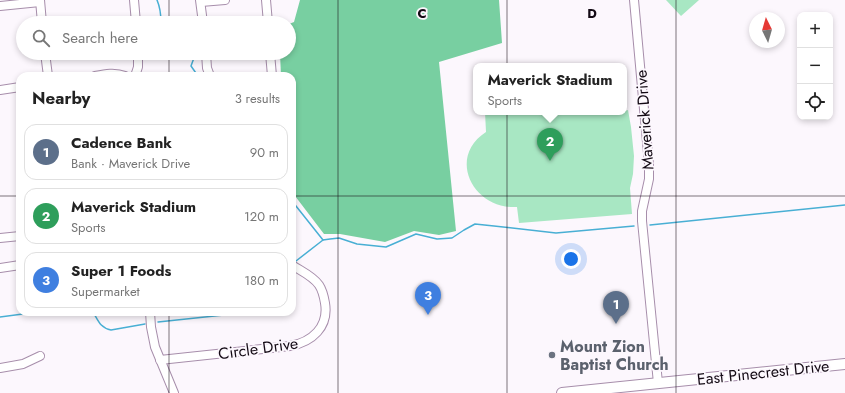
<!DOCTYPE html>
<meta charset="utf-8">
<style>
:root{--surface:#fff;--page:#f6f6f6;--text:#222;--muted:#767676;--line:#e0e0e0;--accent:#6a8235}
body{margin:0;font-family:Jost,sans-serif;background:var(--page);color:var(--text)}
.controls{position:absolute;right:12px;top:12px;display:grid;overflow:hidden;border-radius:8px;box-shadow:0 2px 6px #0003}
.controls button{width:36px;height:36px;display:grid;place-items:center;padding:0;border:0;border-bottom:1px solid var(--line);background:var(--surface);color:var(--text);font:20px sans-serif}
.compass{position:absolute;left:749px;top:12px;width:36px;height:36px;border-radius:50%;background:var(--surface);box-shadow:0 2px 6px #0003;rotate:355deg}
.you{position:absolute;left:571px;top:259px;width:14px;height:14px;margin:-10px;border:3px solid #fff;border-radius:50%;background:#1a73e8;box-shadow:0 0 0 6px #1a73e833}
.badge{display:grid;place-items:center;width:26px;height:26px;border-radius:50%;background:var(--accent);color:#fff;font-size:13px;font-weight:700}
.pin{position:absolute;translate:-50% -33px;filter:drop-shadow(0 1px 2px #0008)}
.pin::after{content:'';position:absolute;top:21px;width:14px;height:12px;background:inherit;clip-path:polygon(0 0,100% 0,50% 100%)}
.popup{position:absolute;left:473px;top:63px;width:154px;height:52px;box-sizing:border-box;display:grid;place-content:center;border-radius:8px;background:var(--surface);filter:drop-shadow(0 1px 3px #0005);font-size:13px;white-space:nowrap;color:var(--muted)}
.popup b{font-size:15px;color:var(--text)}
.popup::after{content:'';position:absolute;left:50%;top:100%;margin-left:-8px;border:8px solid transparent;border-top-color:var(--surface)}
.list{margin:0;padding:0;list-style:none}
h2{display:flex;justify-content:space-between;align-items:center;height:52px;margin:0;padding:0 16px;font-size:17px}
h2 small{font-size:13px;font-weight:400;color:var(--muted)}
.list li{display:grid;grid-template-columns:26px 1fr auto;gap:12px;align-items:center;box-sizing:border-box;height:56px;margin:0 8px 8px;padding:0 8px;border:1px solid var(--line);border-radius:12px}
.list b{display:block;font-size:15px;white-space:nowrap}
.list p{margin:0;font-size:13px;white-space:nowrap;color:var(--muted)}
.list em{font-size:13px;font-style:normal;color:var(--muted)}
.icon{flex:none;width:22px;height:22px;fill:none;stroke:currentColor;stroke-width:2;stroke-linecap:round;stroke-linejoin:round}
.map{position:relative;flex:none;width:845px;height:393px;overflow:hidden}
.search{position:absolute;background:var(--surface);box-shadow:0 2px 6px #0003;left:16px;top:16px;width:280px;height:44px;display:flex;align-items:center;gap:10px;box-sizing:border-box;padding:0 14px;border-radius:22px;color:var(--muted);font-size:15px}
.panel{position:absolute;background:var(--surface);box-shadow:0 2px 6px #0003;left:16px;top:72px;width:280px;height:244px;border-radius:12px}
.map>svg:first-child{display:block}
.green{fill:#a8e7c3}
.forest{fill:#78cfa1}
.lines{fill:none;stroke-linecap:round;stroke-linejoin:round}
.stream{stroke:#48afd4;stroke-width:1.5}
.minor-casing{stroke:#a78eab;stroke-width:10}
.major-casing{stroke:#a78eab;stroke-width:12}
.minor{stroke:#fff;stroke-width:8}
.major{stroke:#fff;stroke-width:10}
.grid{fill:none;stroke:#130a14;stroke-width:1;stroke-opacity:0.55}
.worship-dot{fill:#6b7280;stroke:#fcf7fd;stroke-width:1.5}
.labels{text-anchor:middle;stroke-width:3.5;stroke-linejoin:round;paint-order:stroke}
.street-label{font-size:16px;fill:#130a14;stroke:#fcf7fd}
.worship-label{font-size:16px;font-weight:bold;fill:#5b616d;stroke:#fcf7fd;text-anchor:start}
.grid-label{font-size:13px;text-anchor:middle;font-weight:bold;fill:#130a14;stroke:#fcf7fd;stroke-width:3.5;stroke-linejoin:round;paint-order:stroke}
</style>
<div class="map">
<svg width="845" height="393" viewBox="0 0 845 393">
<rect width="100%" height="100%" fill="#fcf7fd"/>
<g class="green">
<polygon points="666,0 699,0 681,16"/>
<path d="M 628,110 L 631,127 L 634,156 L 633,174 L 630,188 L 632,214 L 519,223 L 517,207 C 474,210 446,158 486,132 L 485,112 L 624,112 L 624,111 Z"/>
</g>
<polygon class="forest" points="300,0 499,0 502,43 439,62 456,231 439,235 414,231 385,242 340,234 324,234 292,192 292,76 281,76 280,53 289,53 289,24 294,22"/>
<g class="lines">
<g class="stream">
<path d="M 157,0 C 160,7 161,15 161,23"/>
<polyline points="163,53 167,57 179,53"/>
<polyline points="193,53 195,55 191,66 198,76"/>
<polyline points="292,201 323,240 330,239 339,238 357,244 386,247 416,234 437,239 452,238 464,230 475,224 494,226 556,233 634,226"/>
<polyline points="650,225 845,205"/>
<polyline points="296,261 323,240"/>
<path d="M 93,312 C 98,320 100,328 111,330 L 145,324"/>
<polyline points="0,317 38,312"/>
<polyline points="158,322 252,312"/>
</g>
<defs>
<g id="minor">
<polyline points="40,0 42,23"/>
<polyline points="134,0 136,23"/>
<polyline points="200,0 203,23"/>
<polyline points="266,0 268,23"/>
<polyline points="634,0 649,164 649,179 642,211 642,221 658,383"/>
<polyline points="201,2 225,0"/>
<polyline points="0,6 40,2"/>
<polyline points="45,53 48,76"/>
<polyline points="206,53 207,68 210,76"/>
<polyline points="270,53 272,76"/>
<path d="M 95,76 C 105,74 115,72 125,76"/>
<polyline points="135,76 138,67 138,53"/>
<polyline points="0,90 20,87"/>
<polyline points="0,238 20,236"/>
<polyline points="0,268 20,265"/>
<polyline points="150,312 151,327 155,347 174,393"/>
<path d="M 160,360 L 290,346 C 312,342 329,327 325,303 C 324,297 323,291 319,285 C 313,276 301,271 292,265"/>
<polyline points="0,368 23,364 40,356"/>
</g>
<polyline id="major" points="562,393 845,364"/>
</defs>
<use href="#minor" class="minor-casing"/>
<use href="#major" class="major-casing"/>
<use href="#minor" class="minor"/>
<use href="#major" class="major"/>
</g>
<path class="grid" d="M 169,0 L 169,23M 338,0 L 338,393M 507,0 L 507,393M 676,0 L 676,393M 169,53 L 169,76M 0,196 L 20,196M 292,196 L 845,196M 169,312 L 169,393"/>
<circle class="worship-dot" cx="552" cy="355" r="4"/>
<g class="labels">
<g class="street-label">
<text transform="translate(644 120) rotate(-94)" y="6">Maverick Drive</text>
<text transform="translate(258 348) rotate(-8)" y="6">Circle Drive</text>
<text transform="translate(763 372) rotate(-6)" y="6">East Pinecrest Drive</text>
</g>
<g class="worship-label">
<text x="560" y="352">Mount Zion<tspan x="560" dy="18">Baptist Church</tspan></text>
</g>
</g>
<g class="grid-label">
<text x="422" y="18">C</text>
<text x="592" y="18">D</text>
</g>
</svg>
<div class="controls">
<button>+</button>
<button>−</button>
<button><svg class="icon" aria-label="locate" viewBox="0 0 24 24"><circle cx="12" cy="12" r="6"/><path d="M12 2v4M12 18v4M2 12h4M18 12h4"/></svg></button>
</div>
<svg class="compass" viewBox="-18 -18 36 36"><path d="M0-13l5 13h-10z" fill="#e53935"/><path d="M0 13l5-13h-10z" fill="#767676"/></svg>
<div class="you"></div>
<div class="pin badge" style="left:616px;top:324px;background:#5c6f8a">1</div>
<div class="pin badge" style="left:550px;top:161px;background:#2e9e5b">2</div>
<div class="popup"><b>Maverick Stadium</b>Sports</div>
<div class="pin badge" style="left:428px;top:315px;background:#3f7fe0">3</div>
<div class="search"><svg class="icon" aria-label="search" viewBox="0 0 24 24"><circle cx="10" cy="10" r="6"/><path d="M15 15l6 6"/></svg>Search here</div>
<section class="panel">
<h2>Nearby<small>3 results</small></h2>
<ul class="list">
<li><span class="badge" style="background:#5c6f8a">1</span><div><b>Cadence Bank</b><p>Bank · Maverick Drive</p></div><em>90 m</em></li>
<li><span class="badge" style="background:#2e9e5b">2</span><div><b>Maverick Stadium</b><p>Sports</p></div><em>120 m</em></li>
<li><span class="badge" style="background:#3f7fe0">3</span><div><b>Super 1 Foods</b><p>Supermarket</p></div><em>180 m</em></li>
</ul>
</section>
</div>
